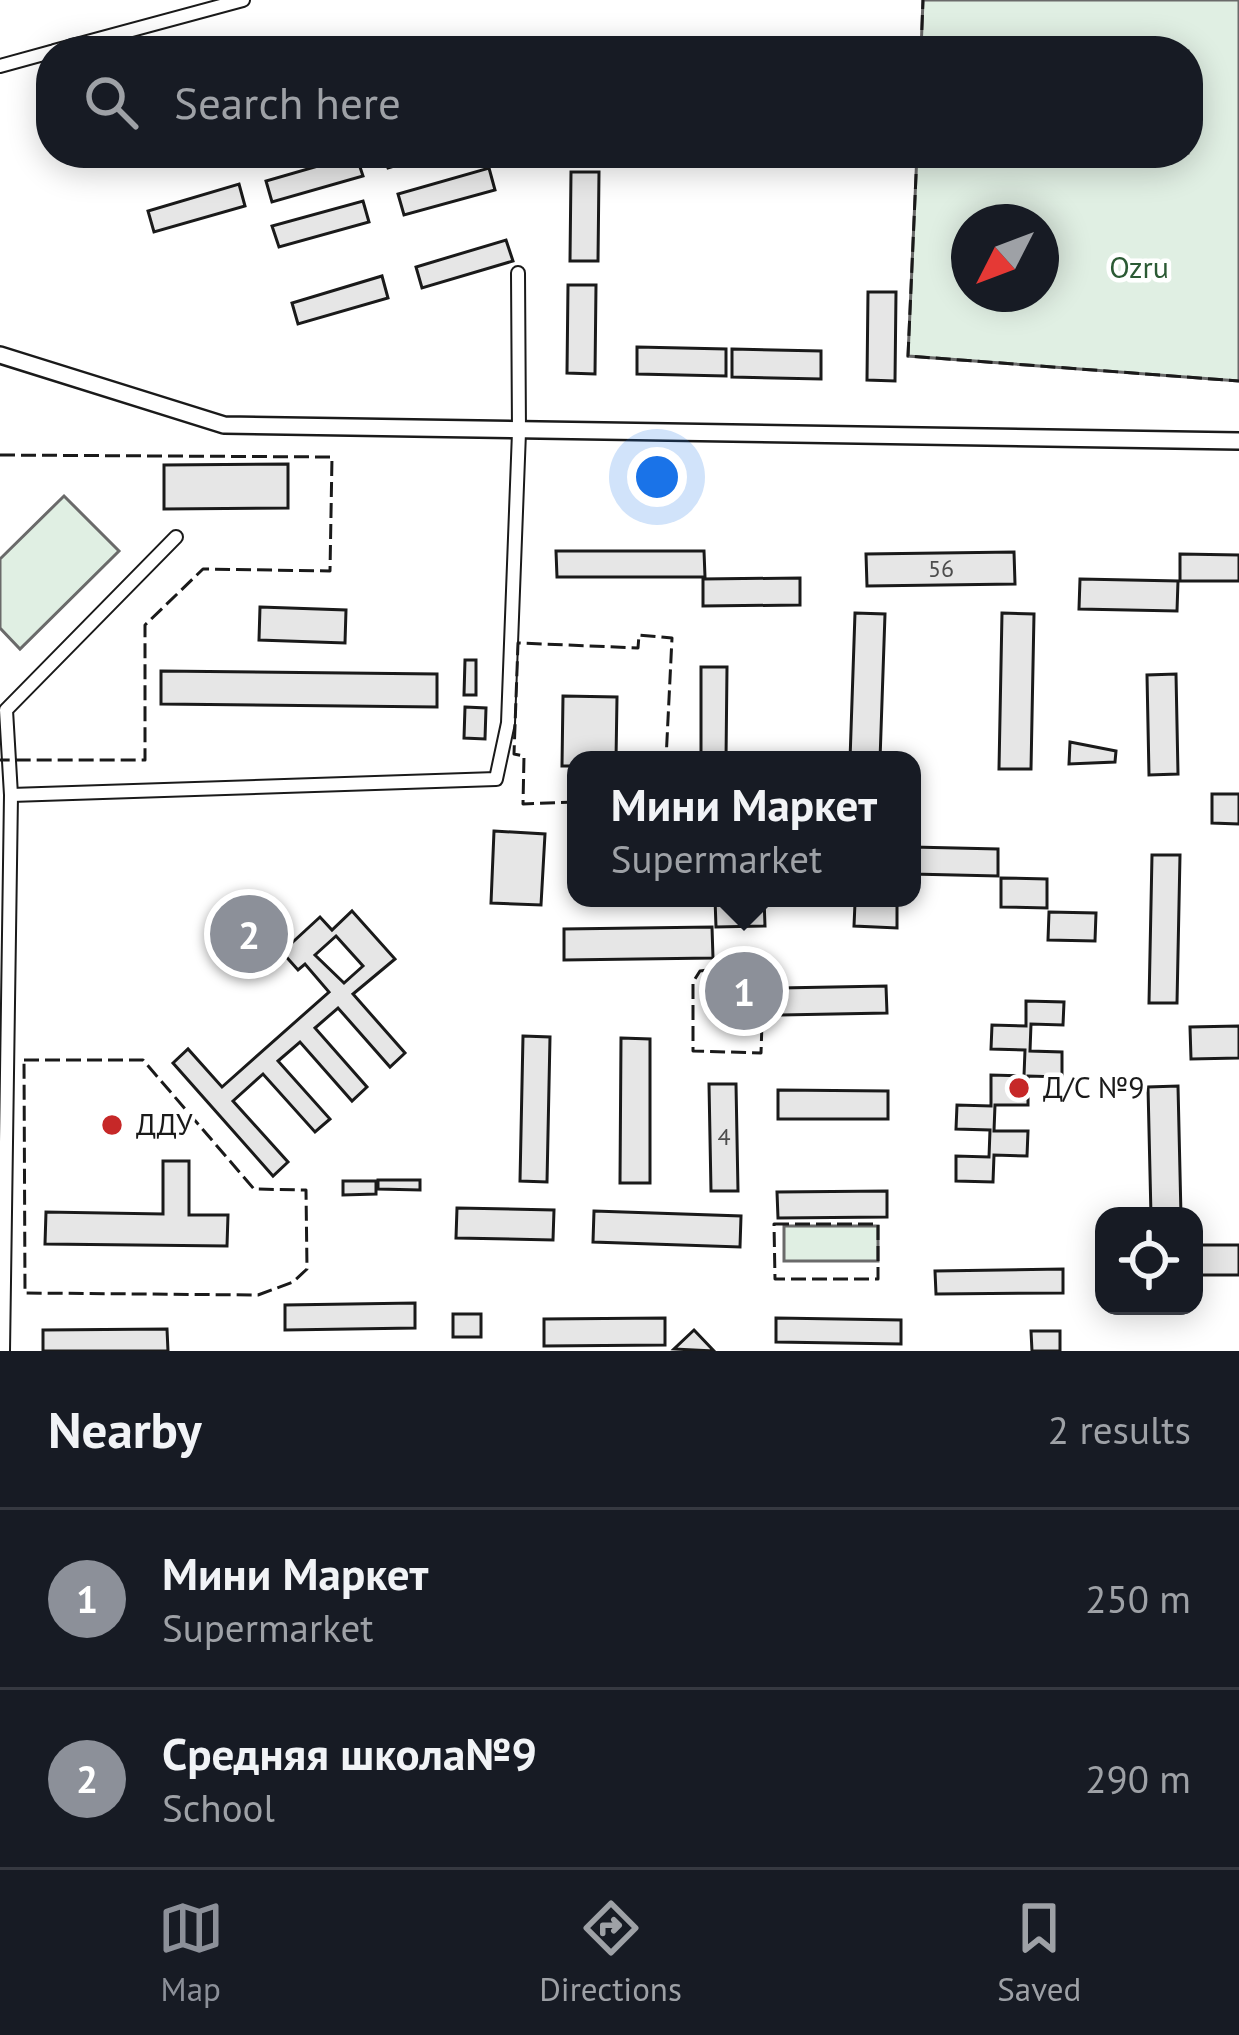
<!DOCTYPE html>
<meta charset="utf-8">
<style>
:root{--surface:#171b24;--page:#20242c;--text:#f1f3f6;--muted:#9ea1a6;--line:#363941;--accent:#8c9099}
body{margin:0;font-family:"PT Sans",sans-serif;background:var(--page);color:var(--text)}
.controls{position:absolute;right:36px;bottom:36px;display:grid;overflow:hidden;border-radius:24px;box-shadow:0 6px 30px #0003}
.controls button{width:108px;height:108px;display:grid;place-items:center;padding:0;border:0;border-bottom:3px solid var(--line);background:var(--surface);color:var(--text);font:60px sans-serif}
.compass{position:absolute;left:951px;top:204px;width:108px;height:108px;border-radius:50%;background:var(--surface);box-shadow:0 6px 30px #0003;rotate:228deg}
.you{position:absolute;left:657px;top:477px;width:42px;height:42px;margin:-30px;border:9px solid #fff;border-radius:50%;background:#1a73e8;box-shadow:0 0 0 18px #1a73e833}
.badge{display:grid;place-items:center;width:78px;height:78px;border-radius:50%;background:var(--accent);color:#fff;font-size:39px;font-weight:700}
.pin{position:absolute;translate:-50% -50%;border:6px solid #fff;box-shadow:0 3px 12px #0006}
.popup{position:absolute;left:567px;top:751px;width:354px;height:156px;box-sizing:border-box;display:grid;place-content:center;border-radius:24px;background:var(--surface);filter:drop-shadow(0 3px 9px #0005);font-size:39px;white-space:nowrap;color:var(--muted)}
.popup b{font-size:45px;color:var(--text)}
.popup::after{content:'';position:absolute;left:50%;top:100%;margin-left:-24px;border:24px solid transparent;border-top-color:var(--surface)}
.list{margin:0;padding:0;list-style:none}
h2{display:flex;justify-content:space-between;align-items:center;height:156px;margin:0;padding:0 48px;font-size:51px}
h2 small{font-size:39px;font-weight:400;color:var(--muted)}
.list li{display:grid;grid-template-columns:78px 1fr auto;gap:36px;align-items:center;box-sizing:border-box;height:180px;padding:0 48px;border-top:3px solid var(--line)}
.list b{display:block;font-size:45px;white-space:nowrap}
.list p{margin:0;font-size:39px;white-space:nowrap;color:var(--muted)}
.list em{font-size:39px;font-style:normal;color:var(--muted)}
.icon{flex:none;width:66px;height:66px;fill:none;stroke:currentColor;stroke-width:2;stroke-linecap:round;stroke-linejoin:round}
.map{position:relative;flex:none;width:1239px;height:1351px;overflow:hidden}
.search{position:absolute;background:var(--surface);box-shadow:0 6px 30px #0003;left:36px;right:36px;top:36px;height:132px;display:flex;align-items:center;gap:30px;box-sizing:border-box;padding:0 42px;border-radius:48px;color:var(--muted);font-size:45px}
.sheet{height:516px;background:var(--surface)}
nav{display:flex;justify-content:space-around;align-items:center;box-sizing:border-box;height:168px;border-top:3px solid var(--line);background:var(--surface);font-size:33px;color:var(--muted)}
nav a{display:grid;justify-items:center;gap:6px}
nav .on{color:var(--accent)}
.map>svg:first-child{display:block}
.green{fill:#e0efe3;stroke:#6a6a6a;stroke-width:3;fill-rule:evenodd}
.building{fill:#e6e6e6;stroke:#1a1a1a;stroke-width:3;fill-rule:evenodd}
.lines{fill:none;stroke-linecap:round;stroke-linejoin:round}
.minor-casing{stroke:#1a1a1a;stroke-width:16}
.tertiary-casing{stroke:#1a1a1a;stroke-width:20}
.minor{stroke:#fff;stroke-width:12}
.tertiary{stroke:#fff;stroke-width:15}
.fence{stroke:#1a1a1a;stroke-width:3;stroke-dasharray:15 6;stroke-linecap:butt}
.poi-dot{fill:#c62828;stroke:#fff;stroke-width:4.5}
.labels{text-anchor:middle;stroke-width:9;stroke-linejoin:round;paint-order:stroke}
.number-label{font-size:24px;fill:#4d4d4d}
.park-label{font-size:30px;fill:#2b5a34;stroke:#fff}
.poi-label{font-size:30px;fill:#1a1a1a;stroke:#fff;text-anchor:start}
</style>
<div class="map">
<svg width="1239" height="1351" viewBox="0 0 1239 1351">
<rect width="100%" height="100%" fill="#fff"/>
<g class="green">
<path d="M 923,0 L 1239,0 L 1239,381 L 908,356 L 917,153 L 1188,153 L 1188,51 L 921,51 ZM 969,222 L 1041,222 L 1041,294 L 969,294 Z"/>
<polygon points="64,496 119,551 20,649 0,628 0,559"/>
<rect x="784" y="1226" width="94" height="35"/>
</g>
<g class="building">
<polygon points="383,153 439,153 388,168"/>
<polygon points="356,155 363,176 272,202 266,181"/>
<polygon points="489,168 495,190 404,215 398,194"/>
<polygon points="571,172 599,172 598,261 570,261"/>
<polygon points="239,184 245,206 154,232 148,211"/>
<polygon points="363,201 369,222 279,247 272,226"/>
<polygon points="506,240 513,261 422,288 416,267"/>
<polygon points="382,276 388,298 298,324 292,303"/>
<polygon points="568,285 596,285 595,374 567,373"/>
<polygon points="868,292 896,292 895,381 867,380"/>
<polygon points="637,347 726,349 726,376 637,374"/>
<polygon points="732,349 821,351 821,379 732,377"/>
<polygon points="288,464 288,508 164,509 164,465"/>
<polygon points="556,551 704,551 705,577 557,577"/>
<polygon points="1014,552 1015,584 867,586 866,554"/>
<polygon points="1180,554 1239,555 1239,581 1180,581"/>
<polygon points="800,578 800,605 703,606 703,579"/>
<polygon points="1080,579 1178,581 1177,611 1079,609"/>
<polygon points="260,607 346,610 345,643 259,640"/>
<polygon points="855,613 885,614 880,760 850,760"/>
<polygon points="1002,613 1034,614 1031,769 999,769"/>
<polygon points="465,660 476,660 476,695 464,695"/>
<polygon points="701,667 727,667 726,760 701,760"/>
<polygon points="161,671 437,674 437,707 161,704"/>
<polygon points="1176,674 1178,774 1149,775 1147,675"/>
<polygon points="563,696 617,697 616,760 576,760 576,766 562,766"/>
<polygon points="465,707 486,708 485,739 464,738"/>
<polygon points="1070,742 1116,751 1115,762 1069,764"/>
<polygon points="1212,794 1239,794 1239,824 1212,823"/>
<polygon points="494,831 545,834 541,905 491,903"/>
<polygon points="912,847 998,849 998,876 912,874"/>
<polygon points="1152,855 1180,855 1177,1003 1149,1003"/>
<polygon points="1001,878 1047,879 1047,908 1001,907"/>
<polygon points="715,898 764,898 765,926 716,927"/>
<polygon points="855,903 897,905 897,928 854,926"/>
<path d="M 352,911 L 395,959 L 353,994 L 405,1053 L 390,1067 L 338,1008 L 315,1028 L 367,1087 L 352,1101 L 300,1042 L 278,1061 L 330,1119 L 315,1132 L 263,1074 L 233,1101 L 288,1162 L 273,1176 L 173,1063 L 188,1049 L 222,1087 L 329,992 L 305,964 L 298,970 L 282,952 L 320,917 L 332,930 ZM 336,936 L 363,966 L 344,983 L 315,955 Z"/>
<polygon points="1049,912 1096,913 1095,941 1048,940"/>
<polygon points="712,927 713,958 564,960 564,929"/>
<polygon points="728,981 761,982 760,1001 728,1000"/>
<polygon points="886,986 887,1013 781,1015 780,988"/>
<polygon points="1026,1001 1064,1002 1063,1025 1031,1024 1030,1051 1062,1052 1062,1077 1028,1076 1028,1105 995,1105 994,1131 1028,1131 1027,1156 994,1155 993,1182 956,1181 956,1156 989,1157 990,1130 956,1129 957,1105 991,1106 991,1075 1024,1076 1025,1050 991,1049 992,1025 1026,1026"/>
<polygon points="1239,1026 1239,1058 1191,1059 1190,1027"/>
<polygon points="523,1036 550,1037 547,1182 520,1181"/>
<polygon points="621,1038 650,1039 650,1183 620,1183"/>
<polygon points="709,1084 736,1084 738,1191 711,1191"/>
<polygon points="1178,1086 1181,1216 1151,1216 1148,1087"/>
<polygon points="778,1090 888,1091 888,1119 778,1119"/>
<polygon points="163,1161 189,1161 189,1215 228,1215 227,1246 45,1244 46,1212 163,1214"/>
<polygon points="378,1180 420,1180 420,1190 378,1189"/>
<polygon points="343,1181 376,1181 376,1194 343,1195"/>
<polygon points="887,1191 887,1217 778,1218 777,1192"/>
<polygon points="457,1208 554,1210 553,1240 456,1238"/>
<polygon points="594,1211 741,1216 740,1247 593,1242"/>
<rect x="1194" y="1245" width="45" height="30"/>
<polygon points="1063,1269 1063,1293 936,1294 935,1271"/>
<polygon points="415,1303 415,1328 285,1330 285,1305"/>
<rect x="453" y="1314" width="28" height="23"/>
<polygon points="665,1318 665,1345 544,1346 544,1319"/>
<polygon points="776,1318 901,1320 901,1344 776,1342"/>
<polygon points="167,1329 168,1351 43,1351 43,1330"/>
<polygon points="694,1330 714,1351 674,1349"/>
<polygon points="1031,1331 1060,1331 1060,1351 1032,1351"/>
</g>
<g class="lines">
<defs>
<g id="minor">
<polyline points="54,51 243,0"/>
<polyline points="0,66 51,52"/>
<polyline points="11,795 496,779 508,723 519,432 518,273"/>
<polyline points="3,1351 11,795 6,710 176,537"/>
</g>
<polyline id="tertiary" points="0,355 224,425 1239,441"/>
</defs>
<use href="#minor" class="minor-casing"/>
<use href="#tertiary" class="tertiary-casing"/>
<use href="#minor" class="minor"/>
<use href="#tertiary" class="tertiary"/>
<g class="fence">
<polyline points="921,51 923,0"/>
<polyline points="917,153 908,356 1239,381"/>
<polyline points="0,455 332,457 330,571 203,569 145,625 145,760 0,760"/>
<polyline points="576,802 523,804 524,756 514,754 518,643 638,648 639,635 672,638 666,760"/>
<polygon points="764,963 761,1053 693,1051 693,982 700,971"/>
<polygon points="24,1060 143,1060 254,1189 306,1190 307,1269 293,1282 258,1295 25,1293"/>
<polygon points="774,1224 878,1224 878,1279 775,1279"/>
</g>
</g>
<g class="poi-dot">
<circle cx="1019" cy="1088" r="12"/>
<circle cx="112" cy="1125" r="12"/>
</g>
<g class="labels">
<g class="number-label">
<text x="941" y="577">56</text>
<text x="724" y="1145">4</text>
</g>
<g class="park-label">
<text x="1139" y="278">Ozru</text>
</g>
<g class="poi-label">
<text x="1043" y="1098">Д/С №9</text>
<text x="136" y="1135">ДДУ</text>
</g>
</g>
</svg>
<div class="controls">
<button><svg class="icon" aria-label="locate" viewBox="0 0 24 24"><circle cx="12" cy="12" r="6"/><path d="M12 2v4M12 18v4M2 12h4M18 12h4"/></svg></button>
</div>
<svg class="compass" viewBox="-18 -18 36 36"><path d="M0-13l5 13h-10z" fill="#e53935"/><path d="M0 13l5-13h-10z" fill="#9ea1a6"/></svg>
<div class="you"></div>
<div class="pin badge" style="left:744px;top:991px">1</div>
<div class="popup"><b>Мини Маркет</b>Supermarket</div>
<div class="pin badge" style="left:249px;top:934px">2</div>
<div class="search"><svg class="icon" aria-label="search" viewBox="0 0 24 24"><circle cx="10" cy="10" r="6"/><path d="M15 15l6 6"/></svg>Search here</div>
</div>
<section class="sheet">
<h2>Nearby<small>2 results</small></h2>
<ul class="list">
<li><span class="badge">1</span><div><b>Мини Маркет</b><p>Supermarket</p></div><em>250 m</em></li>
<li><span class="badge">2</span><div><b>Средняя школа№9</b><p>School</p></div><em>290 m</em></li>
</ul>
</section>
<nav>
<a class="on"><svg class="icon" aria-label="map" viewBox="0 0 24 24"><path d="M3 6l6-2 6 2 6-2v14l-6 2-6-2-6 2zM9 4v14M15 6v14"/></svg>Map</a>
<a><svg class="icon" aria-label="directions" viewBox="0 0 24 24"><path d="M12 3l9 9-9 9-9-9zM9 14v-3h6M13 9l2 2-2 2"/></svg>Directions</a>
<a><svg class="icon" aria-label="saved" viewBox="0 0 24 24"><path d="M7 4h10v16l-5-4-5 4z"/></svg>Saved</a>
</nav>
